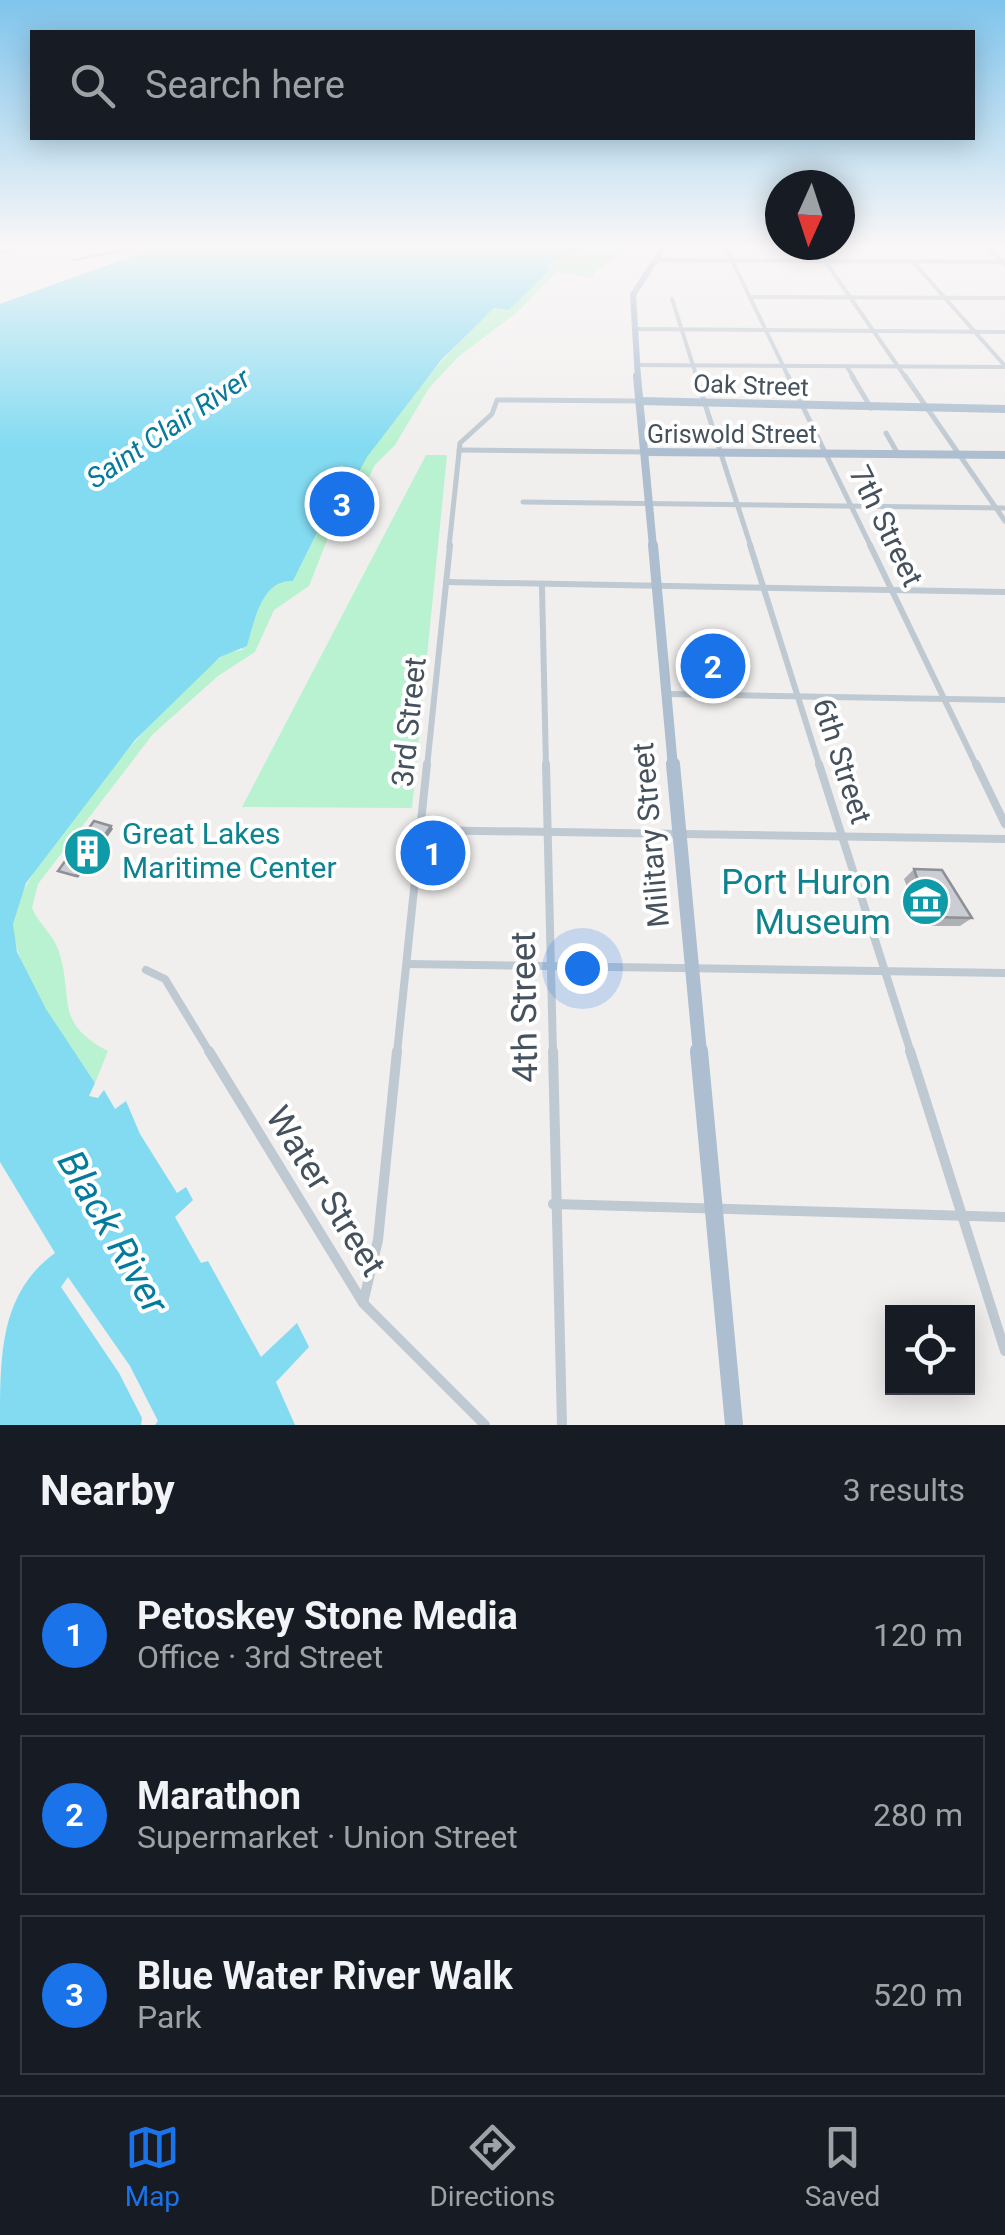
<!DOCTYPE html>
<meta charset="utf-8">
<style>
:root{--surface:#171b24;--page:#20242c;--text:#f1f3f6;--muted:#9ea1a6;--line:#363941;--accent:#1a73e8}
body{margin:0;font-family:Roboto,sans-serif;background:var(--page);color:var(--text)}
.controls{position:absolute;right:30px;bottom:30px;display:grid;overflow:hidden;border-radius:0px;box-shadow:0 5px 25px #0003}
.controls button{width:90px;height:90px;display:grid;place-items:center;padding:0;border:0;border-bottom:2px solid var(--line);background:var(--surface);color:var(--text);font:50px sans-serif}
.compass{position:absolute;left:765px;top:170px;width:90px;height:90px;border-radius:50%;background:var(--surface);box-shadow:0 5px 25px #0003;rotate:183deg}
.you{position:absolute;left:582px;top:968px;width:35px;height:35px;margin:-25px;border:8px solid #fff;border-radius:50%;background:#1a73e8;box-shadow:0 0 0 15px #1a73e833}
.badge{display:grid;place-items:center;width:65px;height:65px;border-radius:50%;background:var(--accent);color:#fff;font-size:32px;font-weight:700}
.pin{position:absolute;translate:-50% -50%;border:5px solid #fff;box-shadow:0 2px 10px #0006}
.list{margin:0;padding:0;list-style:none}
h2{display:flex;justify-content:space-between;align-items:center;height:130px;margin:0;padding:0 40px;font-size:42px}
h2 small{font-size:32px;font-weight:400;color:var(--muted)}
.list li{display:grid;grid-template-columns:65px 1fr auto;gap:30px;align-items:center;box-sizing:border-box;height:160px;margin:0 20px 20px;padding:0 20px;border:2px solid var(--line);border-radius:0px}
.list b{display:block;font-size:38px;white-space:nowrap}
.list p{margin:0;font-size:32px;white-space:nowrap;color:var(--muted)}
.list em{font-size:32px;font-style:normal;color:var(--muted)}
.icon{flex:none;width:55px;height:55px;fill:none;stroke:currentColor;stroke-width:2;stroke-linecap:round;stroke-linejoin:round}
.map{position:relative;flex:none;width:1005px;height:1425px;overflow:hidden}
.search{position:absolute;background:var(--surface);box-shadow:0 5px 25px #0003;left:30px;right:30px;top:30px;height:110px;display:flex;align-items:center;gap:25px;box-sizing:border-box;padding:0 35px;border-radius:0px;color:var(--muted);font-size:38px}
.sheet{height:670px;background:var(--surface)}
nav{display:flex;justify-content:space-around;align-items:center;box-sizing:border-box;height:140px;border-top:2px solid var(--line);background:var(--surface);font-size:28px;color:var(--muted)}
nav a{display:grid;justify-items:center;gap:5px}
nav .on{color:var(--accent)}
.map>svg:first-child{display:block}
.green{fill:#b9f2d0}
.water{fill:#83dbf2}
.pier{fill:#f1eeee}
.lines{fill:none;stroke-linecap:round;stroke-linejoin:round}
.minor-far4{stroke:#bec9d2;stroke-width:4}
.minor-far3{stroke:#bec9d2;stroke-width:5}
.minor-far2{stroke:#bec9d2;stroke-width:6}
.minor-far1{stroke:#bec9d2;stroke-width:8}
.minor{stroke:#bec9d2;stroke-width:10}
.tertiary{stroke:#bec9d2;stroke-width:5}
.primary-far4{stroke:#acbed0;stroke-width:6}
.primary-far3{stroke:#acbed0;stroke-width:8}
.primary-far2{stroke:#acbed0;stroke-width:10}
.primary-far1{stroke:#acbed0;stroke-width:14}
.primary{stroke:#acbed0;stroke-width:18}
.rail{stroke:#b0b4b9;stroke-width:2.5}
.wall{fill:#aeb0b6}
.shaded-wall{fill:#8d9094}
.building{fill:#cacdd4;stroke:#8d9094;stroke-width:2.5}
.labels{text-anchor:middle;stroke-width:8;stroke-linejoin:round;paint-order:stroke}
.far-street-label{font-size:25px;fill:#45525d;stroke:#fff}
.far-water-label{font-size:28px;font-style:italic;fill:#047a9c;stroke:#fff}
.street-label{font-size:30px;fill:#45525d;stroke:#fff}
.culture-label{font-size:30px;fill:#0d838f;stroke:#fff;text-anchor:start}
.near-culture-label{font-size:35px;fill:#0d838f;stroke:#fff;text-anchor:end}
.near-street-label{font-size:35px;fill:#45525d;stroke:#fff}
.near-water-label{font-size:38px;font-style:italic;fill:#047a9c;stroke:#fff}
</style>
<div class="map">
<svg width="1005" height="1425" viewBox="0 0 1005 1425">
<rect width="100%" height="100%" fill="#f1eeee"/>
<g class="green">
<path d="M 581,248 L 628,248 L 595,272 L 594,278 L 557,272 L 516,313 L 459,356 L 429,388 L 395,445 L 375,465 L 356,501 L 333,525 L 309,586 L 274,610 L 255,652 L 218,676 L 153,734 L 38,884 L 32,908 C 38,923 52,933 58,949 C 75,997 52,1022 108,1051 L 95,1083 C 67,1040 14,973 13,924 C 13,871 175,689 221,657 C 226,653 236,651 242,650 C 253,623 260,580 293,581 L 332,501 L 345,497 C 353,462 462,332 494,308 L 508,310 L 549,270 L 544,268 Z"/>
<polygon points="426,455 447,455 412,808 242,807"/>
</g>
<path class="water" d="M 154,248 L 581,248 L 545,267 L 550,270 L 509,310 L 494,308 L 442,359 L 367,457 L 345,497 L 332,502 L 293,581 C 262,580 255,618 247,646 L 220,657 L 135,740 L 26,883 L 13,924 L 17,952 L 46,1009 L 95,1083 L 89,1096 L 98,1098 L 104,1090 L 115,1109 L 126,1101 L 140,1134 L 177,1193 L 186,1187 L 193,1200 L 175,1217 L 201,1263 L 208,1261 L 261,1357 L 297,1323 L 309,1347 L 276,1382 L 295,1425 L 0,1425 C 0,1354 0,1293 55,1253 L 0,1162 L 0,304 Z"/>
<polygon class="pier" points="68,1277 130,1366 158,1421 155,1425 141,1425 142,1418 119,1373 61,1287"/>
<g class="lines">
<g class="minor-far4">
<polyline points="726,248 789,378"/>
<polyline points="816,248 906,378"/>
<polyline points="654,260 1003,262"/>
<polyline points="914,263 1005,366"/>
<polyline points="750,297 1005,298"/>
<polyline points="672,299 697,378"/>
<polyline points="634,329 1005,332"/>
<polyline points="636,365 1005,367"/>
<polyline points="847,367 854,378"/>
</g>
<g class="minor-far3">
<polyline points="696,376 751,547"/>
<polyline points="788,376 871,547"/>
<polyline points="852,376 871,408"/>
<polyline points="905,376 1005,521"/>
<polyline points="886,433 898,454"/>
<polyline points="459,450 645,452"/>
<polyline points="523,502 1005,508"/>
<polyline points="449,547 460,443 492,414 497,400 640,401"/>
</g>
<g class="minor-far2">
<polyline points="750,545 820,767"/>
<polyline points="870,545 977,767"/>
<polyline points="446,582 1005,592"/>
<polyline points="542,587 546,767"/>
<polyline points="667,694 1005,700"/>
<polyline points="427,767 450,545"/>
</g>
<g class="minor-far1">
<polyline points="546,764 553,1053"/>
<polyline points="819,764 911,1053"/>
<polyline points="976,764 1005,824"/>
<polyline points="420,830 1005,839"/>
<polyline points="407,964 1005,973"/>
<polyline points="146,970 165,979 210,1053"/>
<polyline points="397,1053 427,764"/>
</g>
<g class="minor">
<polyline points="209,1051 363,1303 485,1425"/>
<polyline points="553,1051 562,1425"/>
<polyline points="910,1051 1005,1351"/>
<polyline points="553,1204 1005,1217"/>
<polyline points="363,1303 378,1240 397,1051"/>
</g>
<polyline class="tertiary" points="987,248 1005,264"/>
<polyline class="primary-far4" points="638,378 633,295 663,248"/>
<g class="primary-far3">
<polyline points="637,376 653,547"/>
<polyline points="640,401 1005,409"/>
<polyline points="645,452 1005,455"/>
</g>
<polyline class="primary-far2" points="653,545 673,767"/>
<polyline class="primary-far1" points="673,764 700,1053"/>
<polyline class="primary" points="699,1051 734,1425"/>
<g class="rail">
<polyline points="0,253 15,248"/>
<polyline points="73,260 135,248"/>
</g>
</g>
<polygon class="wall" points="914,869 972,918 960,926 921,926 904,893 908,889 904,879"/>
<polygon class="shaded-wall" points="111,826 113,829 78,878 76,876"/>
<g class="building">
<polygon points="94,821 111,826 76,876 58,871"/>
<polygon points="914,869 942,870 972,918 932,917 914,884 919,884"/>
</g>
<linearGradient id="sky" x2="0" y2="1"><stop stop-color="#7fc4ec"/><stop offset="0.55" stop-color="#f9f7f7"/><stop offset="1" stop-color="#f9f7f7" stop-opacity="0"/></linearGradient>
<rect width="1005" height="447" fill="url(#sky)"/>
<defs>
<symbol id="building-disc" viewBox="-11 -11 22 22"><circle r="9.5" fill="#0f9aa8" stroke="#fff"/><path d="M-4-6H4V6H1V3H-1V6H-4ZM-2.5-4.3h1.7v1.8h-1.7ZM.8-4.3h1.7v1.8H.8ZM-2.5-1h1.7V.8h-1.7ZM.8-1h1.7V.8H.8Z" fill="#fff"/></symbol>
<symbol id="museum-disc" viewBox="-11 -11 22 22"><circle r="9.5" fill="#0f9aa8" stroke="#fff"/><path d="M0-6L6-3V-2H-6V-3ZM-5-1h2V3h-2ZM-1-1h2V3h-2ZM3-1h2V3H3ZM-6 4H6V6H-6Z" fill="#fff"/></symbol>
</defs>
<g fill-rule="evenodd">
<use href="#building-disc" x="60" y="824" width="55" height="55"/>
<use href="#museum-disc" x="898" y="874" width="55" height="55"/>
</g>
<g class="labels">
<g class="far-street-label">
<text transform="translate(751 385) rotate(2)" y="9">Oak Street</text>
<text x="732" y="443">Griswold Street</text>
</g>
<g class="far-water-label">
<text transform="translate(168 428) rotate(-34)" y="10">Saint Clair River</text>
</g>
<g class="street-label">
<text transform="translate(886 526) rotate(64)" y="10">7th Street</text>
<text transform="translate(409 722) rotate(-84)" y="10">3rd Street</text>
<text transform="translate(842 761) rotate(72)" y="10">6th Street</text>
<text transform="translate(651 835) rotate(-95)" y="10">Military Street</text>
</g>
<g class="culture-label">
<text x="122" y="844">Great Lakes<tspan x="122" dy="34">Maritime Center</tspan></text>
</g>
<g class="near-culture-label">
<text x="891" y="894">Port Huron<tspan x="891" dy="40">Museum</tspan></text>
</g>
<g class="near-street-label">
<text transform="translate(524 1007) rotate(-91)" y="12">4th Street</text>
<text transform="translate(326 1191) rotate(58)" y="12">Water Street</text>
</g>
<g class="near-water-label">
<text transform="translate(113 1232) rotate(60)" y="13">Black River</text>
</g>
</g>
</svg>
<div class="controls">
<button><svg class="icon" aria-label="locate" viewBox="0 0 24 24"><circle cx="12" cy="12" r="6"/><path d="M12 2v4M12 18v4M2 12h4M18 12h4"/></svg></button>
</div>
<svg class="compass" viewBox="-18 -18 36 36"><path d="M0-13l5 13h-10z" fill="#e53935"/><path d="M0 13l5-13h-10z" fill="#9ea1a6"/></svg>
<div class="you"></div>
<div class="pin badge" style="left:433px;top:853px">1</div>
<div class="pin badge" style="left:713px;top:666px">2</div>
<div class="pin badge" style="left:342px;top:504px">3</div>
<div class="search"><svg class="icon" aria-label="search" viewBox="0 0 24 24"><circle cx="10" cy="10" r="6"/><path d="M15 15l6 6"/></svg>Search here</div>
</div>
<section class="sheet">
<h2>Nearby<small>3 results</small></h2>
<ul class="list">
<li><span class="badge">1</span><div><b>Petoskey Stone Media</b><p>Office · 3rd Street</p></div><em>120 m</em></li>
<li><span class="badge">2</span><div><b>Marathon</b><p>Supermarket · Union Street</p></div><em>280 m</em></li>
<li><span class="badge">3</span><div><b>Blue Water River Walk</b><p>Park</p></div><em>520 m</em></li>
</ul>
</section>
<nav>
<a class="on"><svg class="icon" aria-label="map" viewBox="0 0 24 24"><path d="M3 6l6-2 6 2 6-2v14l-6 2-6-2-6 2zM9 4v14M15 6v14"/></svg>Map</a>
<a><svg class="icon" aria-label="directions" viewBox="0 0 24 24"><path d="M12 3l9 9-9 9-9-9zM9 14v-3h6M13 9l2 2-2 2"/></svg>Directions</a>
<a><svg class="icon" aria-label="saved" viewBox="0 0 24 24"><path d="M7 4h10v16l-5-4-5 4z"/></svg>Saved</a>
</nav>
